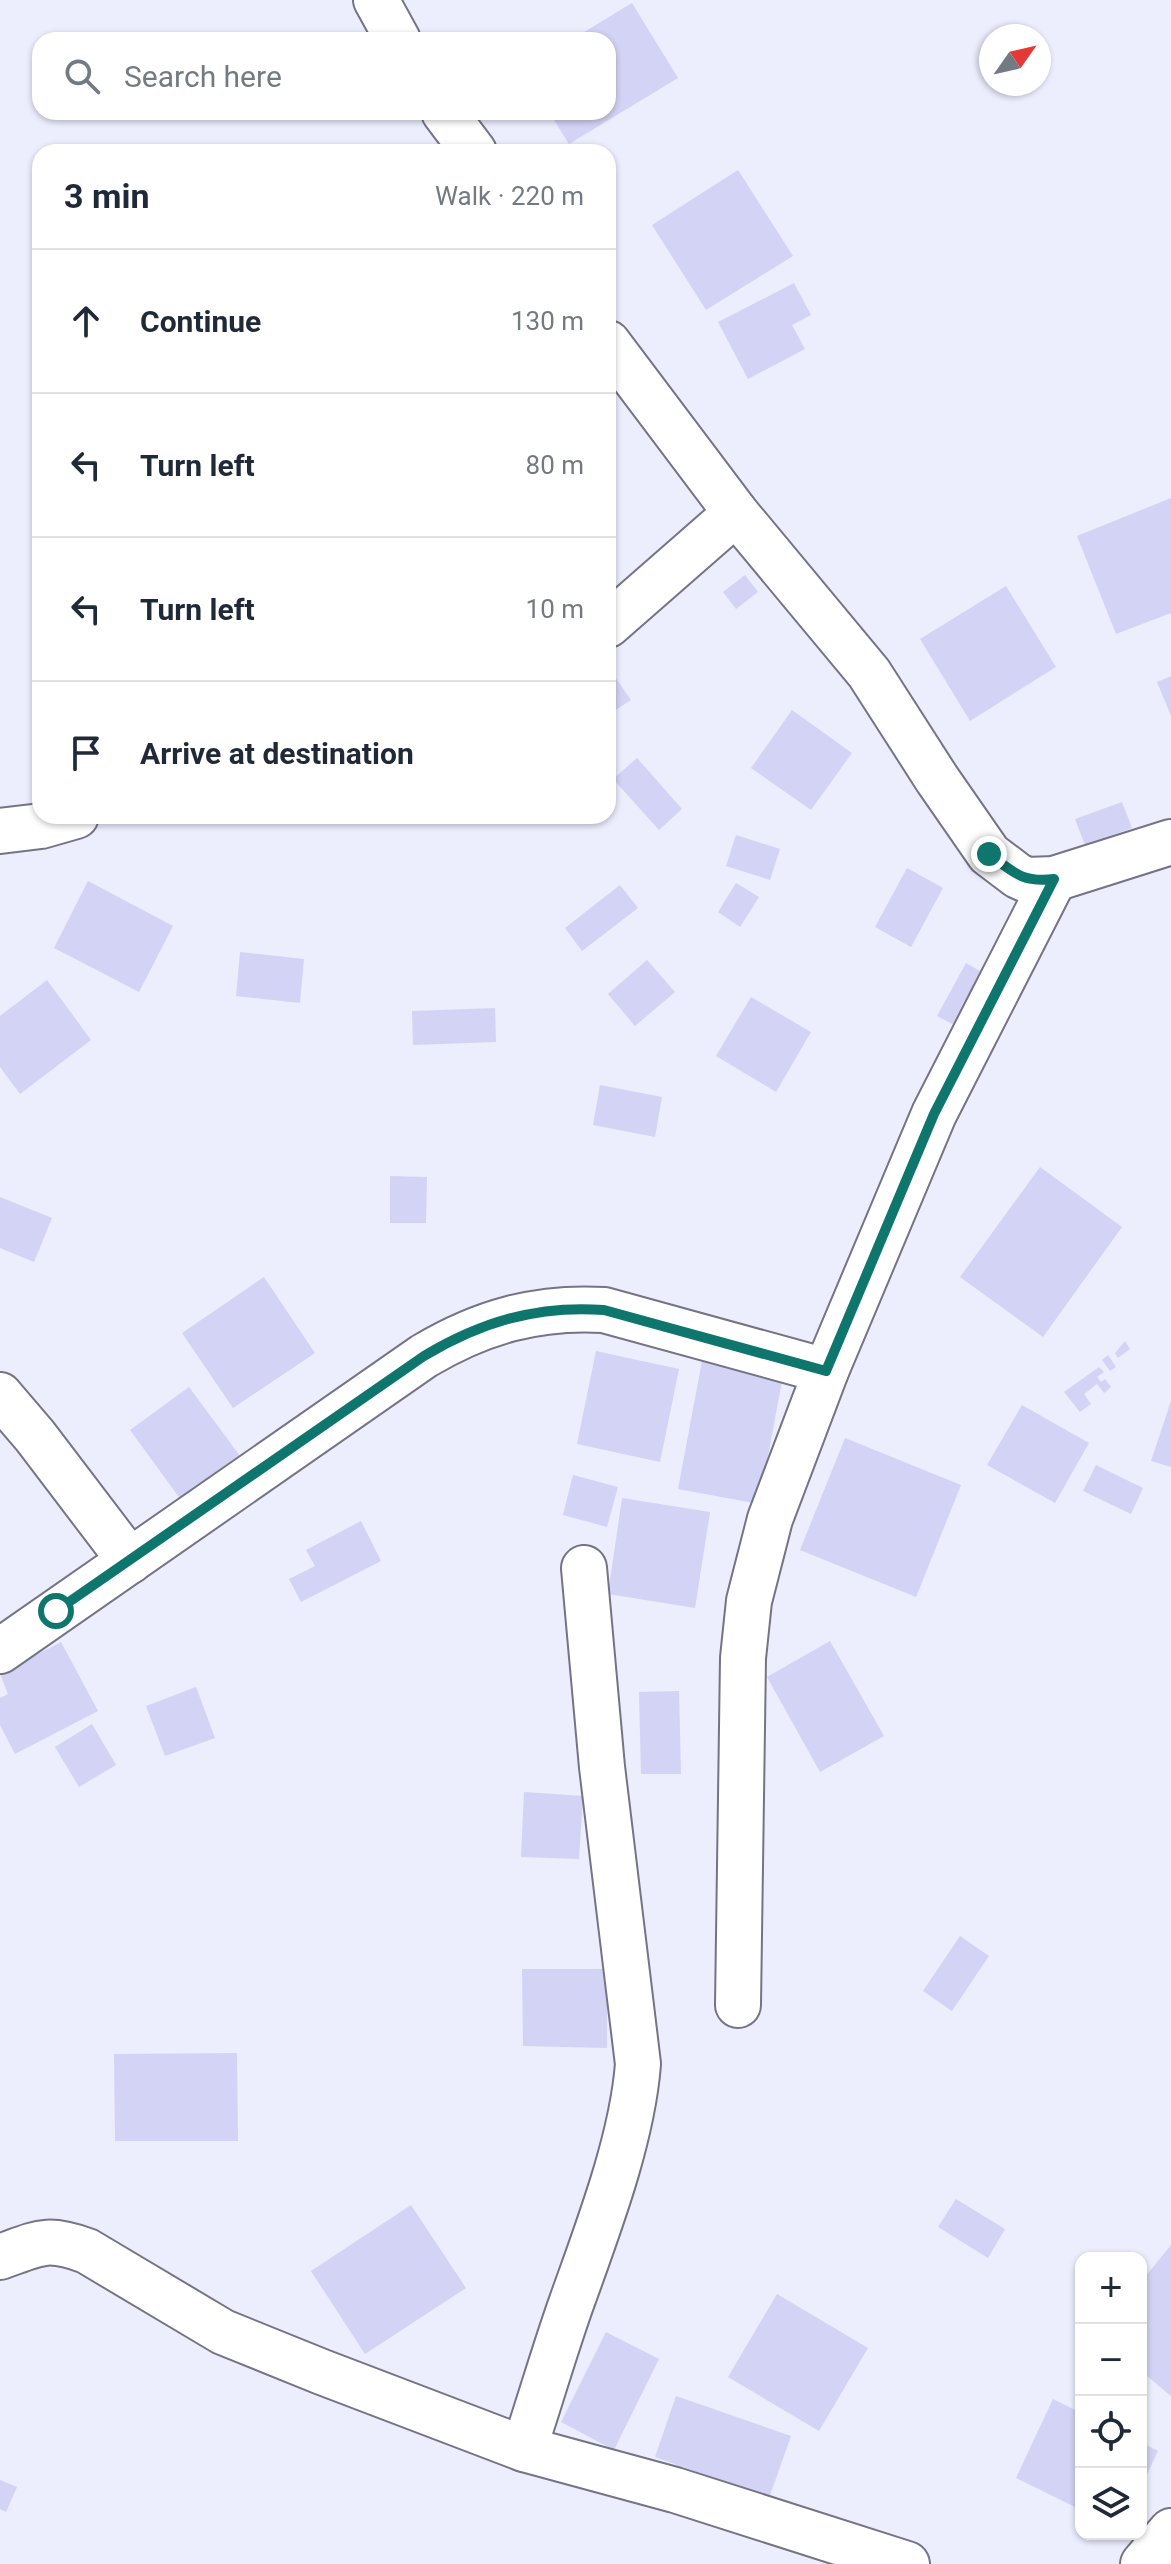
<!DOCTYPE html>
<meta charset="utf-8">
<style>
:root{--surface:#fff;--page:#f2f2f3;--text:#1f2937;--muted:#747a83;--line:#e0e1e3}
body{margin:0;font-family:Roboto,sans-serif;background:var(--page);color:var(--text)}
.controls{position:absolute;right:24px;bottom:24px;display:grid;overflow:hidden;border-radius:16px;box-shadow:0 2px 6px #0004}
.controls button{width:72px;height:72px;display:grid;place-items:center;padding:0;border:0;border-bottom:2px solid var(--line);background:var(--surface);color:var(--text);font:40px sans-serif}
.compass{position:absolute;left:979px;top:24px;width:72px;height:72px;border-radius:50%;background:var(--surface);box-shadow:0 2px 6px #0004;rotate:56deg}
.stop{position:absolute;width:24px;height:24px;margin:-18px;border:6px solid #0f766e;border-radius:50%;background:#fff}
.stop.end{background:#0f766e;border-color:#fff;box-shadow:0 2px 8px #0008}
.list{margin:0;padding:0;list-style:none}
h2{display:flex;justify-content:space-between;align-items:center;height:104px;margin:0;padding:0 32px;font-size:34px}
h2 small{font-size:26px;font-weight:400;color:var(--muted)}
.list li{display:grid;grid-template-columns:52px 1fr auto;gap:24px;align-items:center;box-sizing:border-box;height:144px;padding:0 32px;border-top:2px solid var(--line)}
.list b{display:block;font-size:30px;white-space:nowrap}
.list em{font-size:26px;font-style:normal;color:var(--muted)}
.icon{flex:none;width:44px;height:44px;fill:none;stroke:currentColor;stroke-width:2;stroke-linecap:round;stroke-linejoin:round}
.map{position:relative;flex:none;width:1171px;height:2564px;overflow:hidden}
.search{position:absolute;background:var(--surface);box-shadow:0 2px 6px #0004;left:32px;top:32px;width:584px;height:88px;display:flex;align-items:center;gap:20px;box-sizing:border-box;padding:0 28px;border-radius:24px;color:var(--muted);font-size:30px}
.panel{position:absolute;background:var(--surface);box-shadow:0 2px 6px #0004;left:32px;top:144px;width:584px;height:680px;border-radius:24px}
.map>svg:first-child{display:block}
.building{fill:#d3d3f5}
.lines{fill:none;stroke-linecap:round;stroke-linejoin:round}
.minor-casing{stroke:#747486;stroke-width:48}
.minor{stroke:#fff;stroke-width:44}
.route{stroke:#0f766e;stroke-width:10}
</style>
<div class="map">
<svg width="1171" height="2564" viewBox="0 0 1171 2564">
<rect width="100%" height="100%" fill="#ecedfd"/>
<g class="building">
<polygon points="632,3 678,78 569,144 549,112 608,112 608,40 571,40"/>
<polygon points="738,170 793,256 706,310 652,225"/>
<polygon points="794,283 811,315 792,325 805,349 748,379 718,322"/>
<polygon points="1171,498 1171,613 1116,634 1077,536"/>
<polygon points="745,575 758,592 736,609 723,592"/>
<polygon points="1006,586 1056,667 970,721 920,639"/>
<polygon points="1171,676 1171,716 1157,682"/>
<polygon points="615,677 631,700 608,715 608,682"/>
<polygon points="792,710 852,753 811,810 751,768"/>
<polygon points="637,758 682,809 659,830 613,779"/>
<polygon points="1122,802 1132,828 1085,845 1075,819"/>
<polygon points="736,835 780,849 770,880 726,866"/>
<polygon points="907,868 943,888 911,947 875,927"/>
<polygon points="88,881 173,926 139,992 54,948"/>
<polygon points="736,883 759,897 740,927 718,912"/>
<polygon points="620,885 638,908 582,951 565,928"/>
<polygon points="240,952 304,959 300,1003 236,996"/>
<polygon points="647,960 675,992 635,1026 608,994"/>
<polygon points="966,963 987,975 958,1027 937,1016"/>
<polygon points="47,980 91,1040 20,1094 0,1067 0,1016"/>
<polygon points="751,997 811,1032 776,1092 716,1056"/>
<polygon points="495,1008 496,1042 413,1045 412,1011"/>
<polygon points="600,1085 662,1097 655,1137 593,1125"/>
<polygon points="1040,1167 1122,1227 1043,1337 960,1277"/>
<polygon points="390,1176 427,1177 426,1223 390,1223"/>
<polygon points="0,1197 52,1218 34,1262 0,1248"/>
<polygon points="264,1277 315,1353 233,1408 182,1333"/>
<polygon points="1125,1341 1130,1349 1118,1358 1115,1353"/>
<polygon points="596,1351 679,1369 660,1462 577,1444"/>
<polygon points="1108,1355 1116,1367 1110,1371 1102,1360"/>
<polygon points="702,1361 783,1376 759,1504 678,1489"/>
<polygon points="1099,1367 1104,1372 1097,1377 1101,1382 1105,1379 1111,1387 1104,1393 1097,1384 1084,1394 1091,1404 1080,1412 1064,1392"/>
<polygon points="189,1387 243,1460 184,1504 130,1430"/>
<polygon points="1171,1401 1171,1467 1151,1461"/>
<polygon points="1022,1405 1089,1443 1055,1503 987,1465"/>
<polygon points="845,1438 961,1485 916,1597 800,1550"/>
<polygon points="1096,1465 1143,1488 1131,1514 1083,1491"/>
<polygon points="573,1475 618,1487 607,1527 563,1515"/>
<polygon points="622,1498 710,1512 695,1608 608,1594"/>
<polygon points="361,1521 381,1561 301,1602 289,1579 315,1566 306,1550"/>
<polygon points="830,1641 884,1736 820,1772 767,1677"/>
<polygon points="61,1642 98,1711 15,1754 0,1725 0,1698 8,1694 0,1674"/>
<polygon points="196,1687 215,1738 165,1756 146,1706"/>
<polygon points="679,1691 681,1774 641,1774 639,1692"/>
<polygon points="92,1724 116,1765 79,1787 55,1747"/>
<polygon points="524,1792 583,1796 579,1859 521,1857"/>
<polygon points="960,1936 989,1956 952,2011 923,1991"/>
<polygon points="522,1969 607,1969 607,2048 523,2046"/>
<polygon points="237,2053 238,2141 115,2141 114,2054"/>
<polygon points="956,2199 1005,2229 988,2258 938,2227"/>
<polygon points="411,2205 466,2288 365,2354 311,2271"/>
<polygon points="1171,2245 1171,2396 1141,2371 1141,2282"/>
<polygon points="777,2294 868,2348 819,2431 728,2377"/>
<polygon points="606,2332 659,2359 614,2450 561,2422"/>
<polygon points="676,2396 791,2436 769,2498 655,2457"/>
<polygon points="1053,2399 1081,2413 1081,2510 1016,2478"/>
<polygon points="1141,2442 1158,2451 1141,2487"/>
<polygon points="0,2480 17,2487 6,2512 0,2509"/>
</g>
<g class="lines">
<defs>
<g id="minor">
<polyline points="376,0 398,40"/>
<polyline points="444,112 474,152"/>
<polyline points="608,343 736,513 869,673 937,779 989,854 1018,876 1027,880 1054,879 1171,842"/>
<polyline points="608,625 736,513"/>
<polyline points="0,831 41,826 76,816"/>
<polyline points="0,1395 35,1436 130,1561"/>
<path d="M 0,1651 L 424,1356 C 481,1322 537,1306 604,1310 L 826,1371"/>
<polyline points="738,2005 743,1658 749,1601 770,1519 826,1371 934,1114 1054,879"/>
<path d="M 0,2257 C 39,2243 46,2236 87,2251 L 223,2332 L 322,2372 L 524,2449 L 675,2490 L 907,2564"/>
<path d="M 524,2449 C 540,2401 554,2352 571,2304 C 597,2231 632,2141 638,2064 L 602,1767 L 584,1568"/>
<polyline points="1143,2564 1171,2531"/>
</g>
</defs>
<use href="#minor" class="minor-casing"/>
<use href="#minor" class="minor"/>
</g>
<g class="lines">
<path class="route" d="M 56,1611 L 424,1356 C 481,1322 537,1305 604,1310 L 826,1371 L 934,1114 L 1054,879 C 1022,883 1013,872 989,854"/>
</g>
</svg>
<div class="controls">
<button>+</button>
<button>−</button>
<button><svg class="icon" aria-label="locate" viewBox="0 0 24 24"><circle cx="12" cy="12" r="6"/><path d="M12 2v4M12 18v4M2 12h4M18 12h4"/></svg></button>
<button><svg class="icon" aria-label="layers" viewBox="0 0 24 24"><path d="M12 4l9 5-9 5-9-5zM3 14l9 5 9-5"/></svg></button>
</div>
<svg class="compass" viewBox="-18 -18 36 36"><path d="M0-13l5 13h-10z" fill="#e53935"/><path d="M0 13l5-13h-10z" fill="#747a83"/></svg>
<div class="stop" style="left:56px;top:1611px"></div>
<div class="stop end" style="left:989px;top:854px"></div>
<div class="search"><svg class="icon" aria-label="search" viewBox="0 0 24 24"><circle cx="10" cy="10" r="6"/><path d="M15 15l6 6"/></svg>Search here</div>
<section class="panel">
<h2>3 min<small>Walk · 220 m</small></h2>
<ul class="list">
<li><svg class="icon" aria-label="ahead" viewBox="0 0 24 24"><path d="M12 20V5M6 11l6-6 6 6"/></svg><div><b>Continue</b></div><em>130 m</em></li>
<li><svg class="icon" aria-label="left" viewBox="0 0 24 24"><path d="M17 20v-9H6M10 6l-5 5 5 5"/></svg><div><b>Turn left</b></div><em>80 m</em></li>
<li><svg class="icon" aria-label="left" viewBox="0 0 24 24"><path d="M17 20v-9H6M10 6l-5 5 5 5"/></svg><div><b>Turn left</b></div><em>10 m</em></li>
<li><svg class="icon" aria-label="arrive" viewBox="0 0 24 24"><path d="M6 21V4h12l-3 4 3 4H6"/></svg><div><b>Arrive at destination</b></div></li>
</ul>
</section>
</div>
